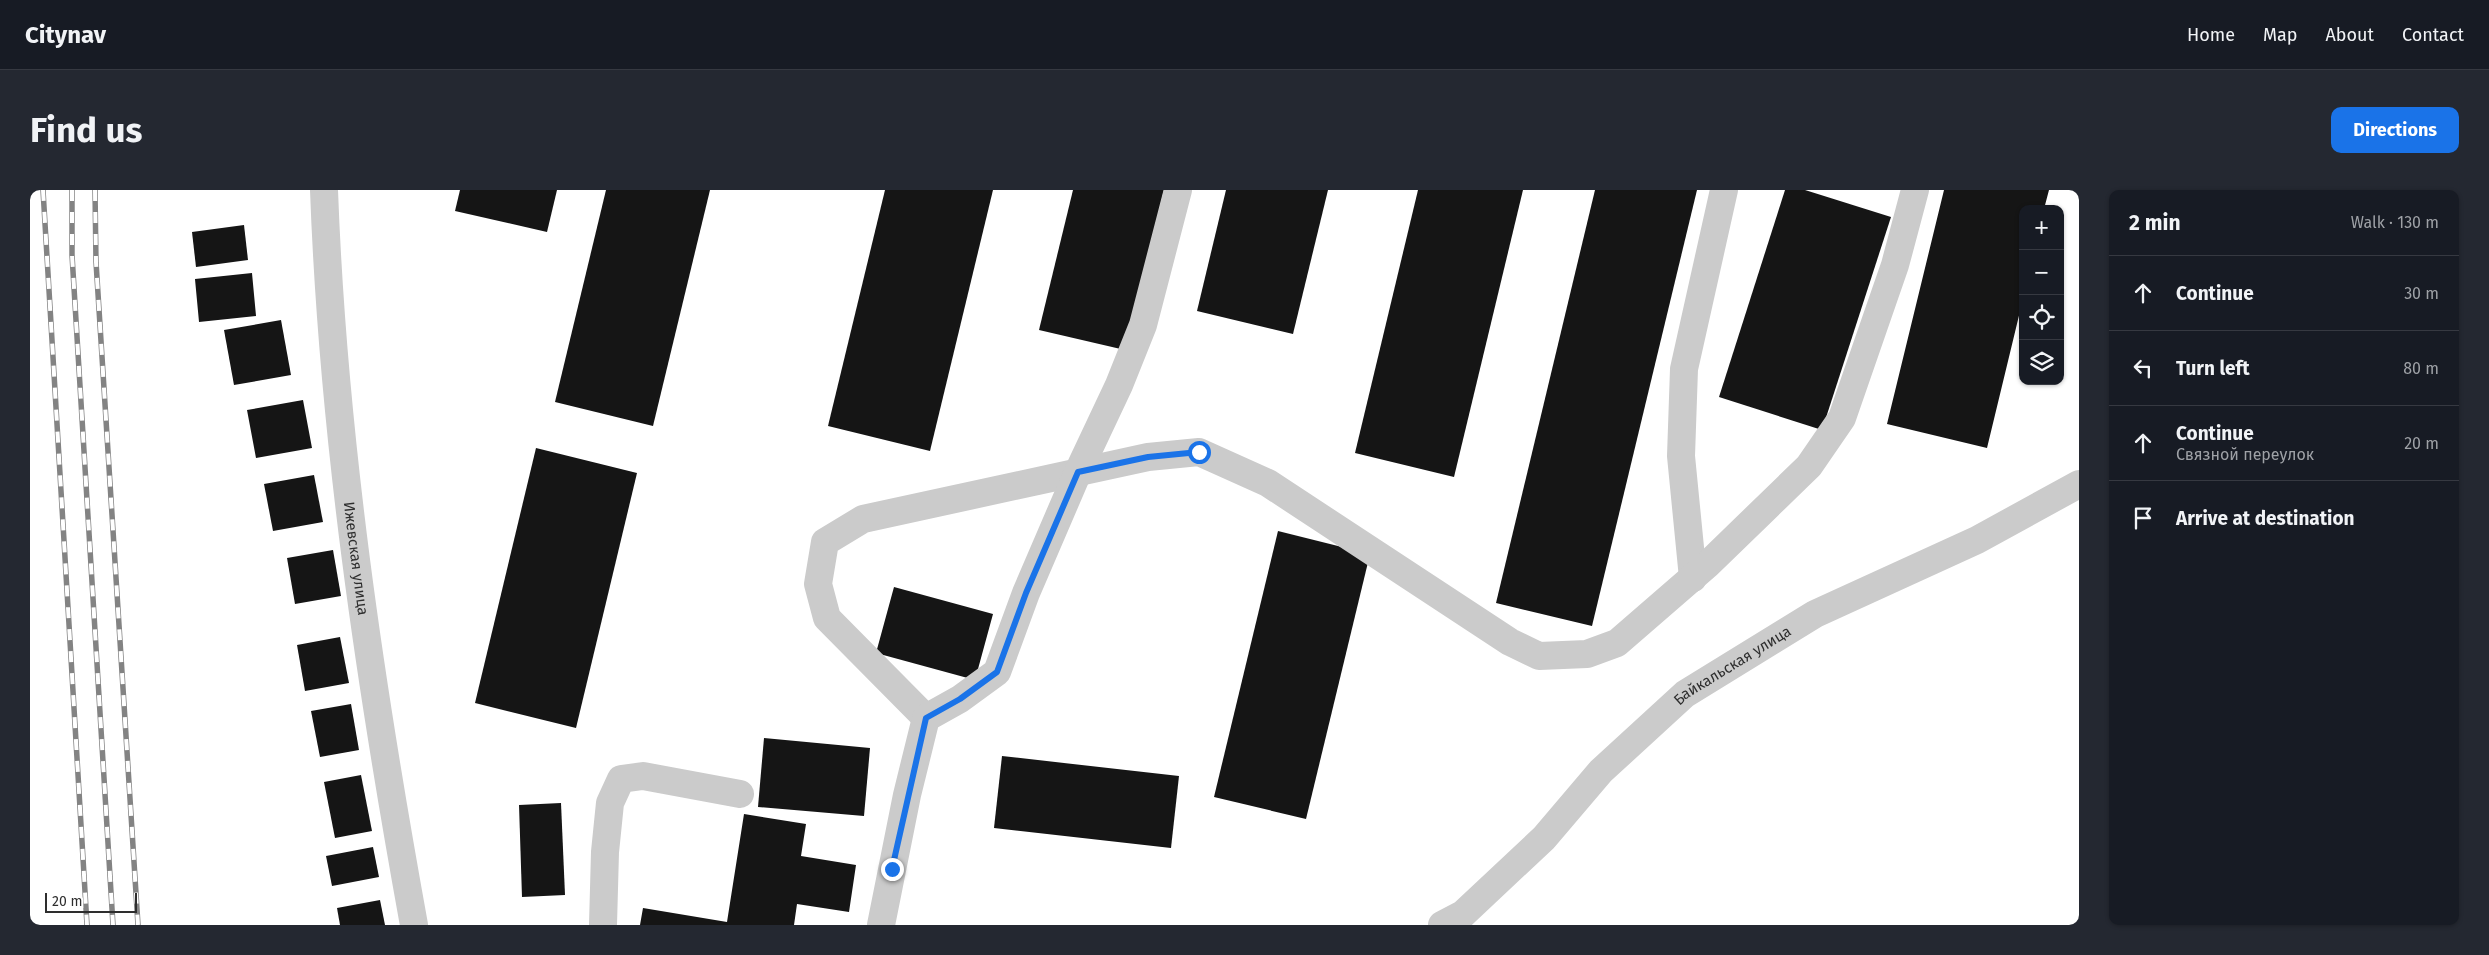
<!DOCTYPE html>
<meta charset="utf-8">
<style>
:root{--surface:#171b24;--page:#242831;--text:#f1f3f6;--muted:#9ea1a6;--line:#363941;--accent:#1a73e8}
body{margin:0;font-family:"Fira Sans",sans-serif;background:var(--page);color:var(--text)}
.controls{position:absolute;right:15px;top:15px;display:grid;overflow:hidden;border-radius:10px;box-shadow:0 1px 4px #0004}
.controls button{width:45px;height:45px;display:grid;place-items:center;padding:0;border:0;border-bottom:1px solid var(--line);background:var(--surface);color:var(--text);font:25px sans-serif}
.scale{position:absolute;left:15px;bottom:12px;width:92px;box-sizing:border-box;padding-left:5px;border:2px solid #2e2e2e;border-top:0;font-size:14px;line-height:18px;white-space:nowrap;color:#2e2e2e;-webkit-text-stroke:4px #fff;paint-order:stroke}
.stop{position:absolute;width:15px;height:15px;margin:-11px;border:4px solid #1a73e8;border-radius:50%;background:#fff}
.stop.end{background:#1a73e8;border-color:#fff;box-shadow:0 1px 5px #0008}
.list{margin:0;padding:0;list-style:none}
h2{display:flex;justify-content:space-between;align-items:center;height:65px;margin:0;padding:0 20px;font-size:21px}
h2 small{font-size:16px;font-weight:400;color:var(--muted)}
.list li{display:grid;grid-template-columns:32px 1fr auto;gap:15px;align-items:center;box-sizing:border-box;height:75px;padding:0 20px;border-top:1px solid var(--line)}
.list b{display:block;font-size:19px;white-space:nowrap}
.list p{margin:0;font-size:16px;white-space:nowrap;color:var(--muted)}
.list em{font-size:16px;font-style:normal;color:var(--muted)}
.icon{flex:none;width:28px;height:28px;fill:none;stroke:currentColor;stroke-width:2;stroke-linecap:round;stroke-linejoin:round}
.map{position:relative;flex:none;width:2049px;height:735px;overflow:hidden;border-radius:10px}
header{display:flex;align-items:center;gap:30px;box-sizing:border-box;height:70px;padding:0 25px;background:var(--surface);border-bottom:1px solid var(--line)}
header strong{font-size:24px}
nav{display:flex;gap:28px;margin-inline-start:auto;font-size:18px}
.intro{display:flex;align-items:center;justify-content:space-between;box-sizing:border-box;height:120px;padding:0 30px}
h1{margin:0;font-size:35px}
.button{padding:12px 22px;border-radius:10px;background:var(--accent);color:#fff;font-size:18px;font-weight:700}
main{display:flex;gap:30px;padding:0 30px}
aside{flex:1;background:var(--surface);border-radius:10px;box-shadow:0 1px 4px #0004}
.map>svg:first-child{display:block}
.building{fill:#151515}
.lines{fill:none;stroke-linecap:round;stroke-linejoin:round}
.minor{stroke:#cbcbcb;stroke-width:28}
.rail-casing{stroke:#838383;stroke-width:5.5}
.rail{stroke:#fff;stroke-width:4;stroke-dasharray:11;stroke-linecap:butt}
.route{stroke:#1a73e8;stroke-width:6}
.labels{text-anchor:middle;stroke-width:5;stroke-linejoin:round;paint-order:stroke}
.street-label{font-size:15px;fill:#2e2e2e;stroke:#fff}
</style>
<header>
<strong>Citynav</strong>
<nav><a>Home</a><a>Map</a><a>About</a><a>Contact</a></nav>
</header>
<div class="intro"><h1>Find us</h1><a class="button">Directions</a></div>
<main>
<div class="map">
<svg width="2049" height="735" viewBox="0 0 2049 735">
<rect width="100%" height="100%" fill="#fff"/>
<g class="building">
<polygon points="430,0 527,0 517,42 425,21"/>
<polygon points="576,0 680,0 623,236 525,212"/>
<polygon points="855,0 963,0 900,261 798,236"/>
<polygon points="1043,0 1134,0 1095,160 1009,140"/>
<polygon points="1196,0 1298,0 1263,144 1167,121"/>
<polygon points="1388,0 1493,0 1424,287 1325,263"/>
<polygon points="1565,0 1667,0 1562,436 1466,413"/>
<polygon points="1755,0 1775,0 1861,27 1792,240 1689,207"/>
<polygon points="1914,0 2019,0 2014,19 1993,19 1993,109 1957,258 1857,234"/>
<polygon points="214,35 218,70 166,77 162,42"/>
<polygon points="222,83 226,126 169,132 165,89"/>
<polygon points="251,130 261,185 204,195 194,140"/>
<polygon points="273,210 282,258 226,268 217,220"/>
<polygon points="506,258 607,283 546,538 445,513"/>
<polygon points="284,285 293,332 243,341 234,294"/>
<polygon points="1248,341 1340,364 1276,629 1184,607"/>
<polygon points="303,360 311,406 265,414 257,368"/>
<polygon points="864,397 963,424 945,490 846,463"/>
<polygon points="310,447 319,493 275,501 267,455"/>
<polygon points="321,514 329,560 290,567 281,521"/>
<polygon points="734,548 840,558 834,626 728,617"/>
<polygon points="972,566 1149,586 1141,658 964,638"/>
<polygon points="331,585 342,641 305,648 294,592"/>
<polygon points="531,613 535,705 492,707 489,615"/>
<polygon points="714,624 776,634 771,666 826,675 819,722 767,714 764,735 610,735 613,718 697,732"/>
<polygon points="343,657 349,687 302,696 296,666"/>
<polygon points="350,710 355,735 310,735 307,718"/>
</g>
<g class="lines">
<g class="minor">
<path id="s1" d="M 294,0 C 303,246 340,493 384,735"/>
<polyline points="1663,388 1651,266 1654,179 1694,0"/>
<polyline points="896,528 797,428 788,394 795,352 833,329 1118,267 1169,262 1238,293 1480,452 1509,466 1557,464 1587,453 1677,375 1779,276 1812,228 1865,75 1885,0"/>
<polyline points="573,735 575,662 580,613 591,589 613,586 710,604"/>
<polyline points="851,735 877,605 896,528 930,509 967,482 996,403 1048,282 1089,195 1113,135 1148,0"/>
<path id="s2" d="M 1412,735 L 1433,724 L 1514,648 L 1571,581 L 1655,504 L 1785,424 L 1947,350 L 2049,294"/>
</g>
<defs>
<g id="rail">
<polyline points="13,0 57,735"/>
<polyline points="42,0 42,65 83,735"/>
<polyline points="65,0 66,72 108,735"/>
</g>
</defs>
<use href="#rail" class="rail-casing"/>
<use href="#rail" class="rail"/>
</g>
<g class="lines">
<polyline class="route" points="862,679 896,528 930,509 967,482 996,403 1048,282 1118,267 1169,262"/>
</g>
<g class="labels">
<g class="street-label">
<text dy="5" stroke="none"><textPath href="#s1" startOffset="370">Ижевская улица</textPath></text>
<text dy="5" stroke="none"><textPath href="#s2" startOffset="392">Байкальская улица</textPath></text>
</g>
</g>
</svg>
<div class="controls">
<button>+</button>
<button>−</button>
<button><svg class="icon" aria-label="locate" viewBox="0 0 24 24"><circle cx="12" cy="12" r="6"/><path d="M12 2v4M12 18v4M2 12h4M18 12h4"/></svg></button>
<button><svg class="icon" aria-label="layers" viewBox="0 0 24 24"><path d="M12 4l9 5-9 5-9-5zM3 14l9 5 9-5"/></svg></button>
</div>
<div class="scale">20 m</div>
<div class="stop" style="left:1169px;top:262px"></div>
<div class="stop end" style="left:862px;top:679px"></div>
</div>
<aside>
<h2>2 min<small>Walk · 130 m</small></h2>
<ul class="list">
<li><svg class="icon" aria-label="ahead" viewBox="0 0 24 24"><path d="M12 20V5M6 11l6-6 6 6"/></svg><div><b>Continue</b></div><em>30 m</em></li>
<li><svg class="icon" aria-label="left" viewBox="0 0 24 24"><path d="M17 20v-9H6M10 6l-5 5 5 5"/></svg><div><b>Turn left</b></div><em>80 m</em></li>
<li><svg class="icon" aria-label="ahead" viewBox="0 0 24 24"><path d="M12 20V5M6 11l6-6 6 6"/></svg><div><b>Continue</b><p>Связной переулок</p></div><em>20 m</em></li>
<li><svg class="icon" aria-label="arrive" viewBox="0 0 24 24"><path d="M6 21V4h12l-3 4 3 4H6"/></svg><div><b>Arrive at destination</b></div></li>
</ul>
</aside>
</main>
